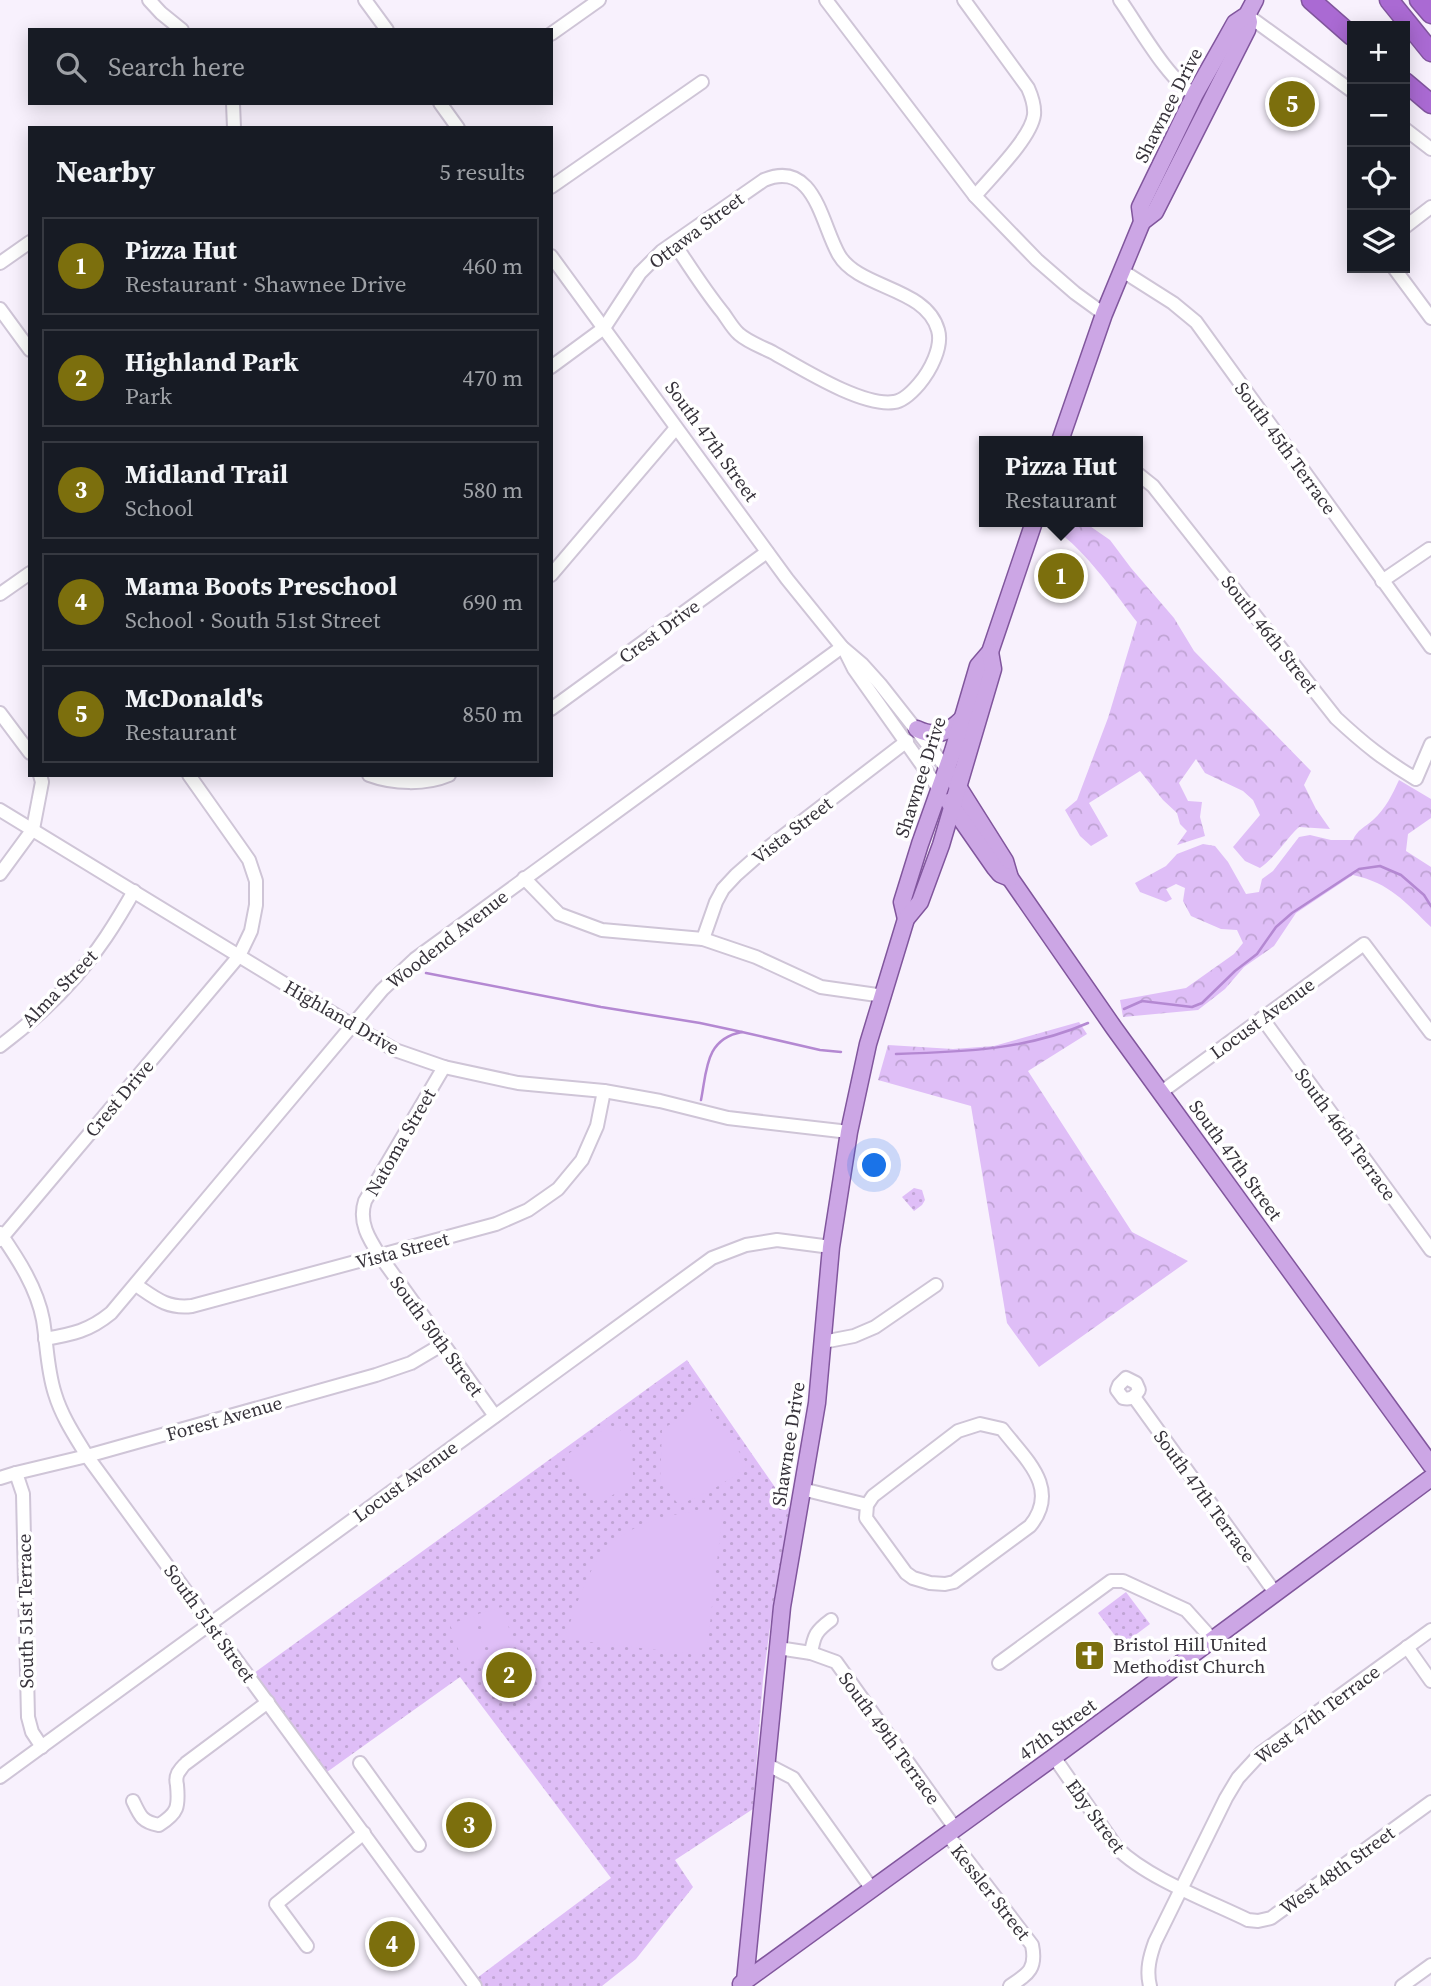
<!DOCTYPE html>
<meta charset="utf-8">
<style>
:root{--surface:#171b24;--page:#20242c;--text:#f1f3f6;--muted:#9ea1a6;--line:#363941;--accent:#7c6f0d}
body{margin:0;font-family:"Source Serif 4",serif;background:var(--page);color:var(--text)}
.controls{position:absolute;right:21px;top:21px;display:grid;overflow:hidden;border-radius:0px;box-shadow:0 4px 18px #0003}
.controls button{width:63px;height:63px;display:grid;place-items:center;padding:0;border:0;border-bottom:2px solid var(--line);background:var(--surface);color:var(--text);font:35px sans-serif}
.you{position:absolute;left:875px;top:1166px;width:24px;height:24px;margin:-18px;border:5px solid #fff;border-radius:50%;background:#1a73e8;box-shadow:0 0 0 10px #1a73e833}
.badge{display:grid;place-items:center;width:46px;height:46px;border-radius:50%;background:var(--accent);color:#fff;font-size:23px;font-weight:700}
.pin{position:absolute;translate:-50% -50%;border:4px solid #fff;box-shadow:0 2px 7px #0006}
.popup{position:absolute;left:979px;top:436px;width:164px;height:91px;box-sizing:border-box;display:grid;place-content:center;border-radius:0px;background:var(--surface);filter:drop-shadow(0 2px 5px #0005);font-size:23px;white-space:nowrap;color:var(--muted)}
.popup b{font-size:26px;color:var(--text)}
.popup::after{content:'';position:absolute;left:50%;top:100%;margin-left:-14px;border:14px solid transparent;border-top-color:var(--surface)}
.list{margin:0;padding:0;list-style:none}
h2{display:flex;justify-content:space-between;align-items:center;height:91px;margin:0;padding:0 28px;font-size:30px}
h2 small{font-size:23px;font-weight:400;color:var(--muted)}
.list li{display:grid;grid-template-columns:46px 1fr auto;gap:21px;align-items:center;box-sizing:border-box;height:98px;margin:0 14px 14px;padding:0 14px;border:2px solid var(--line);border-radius:0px}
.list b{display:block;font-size:26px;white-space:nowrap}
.list p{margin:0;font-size:23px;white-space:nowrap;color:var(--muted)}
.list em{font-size:23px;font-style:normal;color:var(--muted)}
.icon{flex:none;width:38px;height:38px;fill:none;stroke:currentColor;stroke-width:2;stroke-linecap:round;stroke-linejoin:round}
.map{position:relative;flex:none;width:1431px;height:1986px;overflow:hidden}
.search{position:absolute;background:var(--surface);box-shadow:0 4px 18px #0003;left:28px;top:28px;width:525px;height:77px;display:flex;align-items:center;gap:18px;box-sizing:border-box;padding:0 24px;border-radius:0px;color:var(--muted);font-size:26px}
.panel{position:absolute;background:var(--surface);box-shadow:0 4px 18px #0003;left:28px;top:126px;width:525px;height:651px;border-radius:0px}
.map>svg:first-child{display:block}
.green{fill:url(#green-dots)}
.forest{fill:url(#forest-crowns)}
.pitch{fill:#dfbef7}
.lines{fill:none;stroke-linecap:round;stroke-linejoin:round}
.stream{stroke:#b488d2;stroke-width:2.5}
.minor-casing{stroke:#cfc5d7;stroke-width:16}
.major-casing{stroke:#81569d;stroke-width:19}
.highway-casing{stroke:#81569d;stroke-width:21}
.minor{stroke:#fff;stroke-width:12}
.major{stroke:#cca6e5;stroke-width:16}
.highway{stroke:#aa6ad3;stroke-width:18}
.labels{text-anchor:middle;stroke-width:7;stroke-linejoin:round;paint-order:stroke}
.street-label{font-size:19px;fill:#36323a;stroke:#fff}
.poi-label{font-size:19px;fill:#36323a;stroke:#fff;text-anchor:start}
</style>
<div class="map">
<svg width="1431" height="1986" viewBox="0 0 1431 1986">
<defs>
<pattern id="green-dots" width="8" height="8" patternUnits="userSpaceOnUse" patternTransform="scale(1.75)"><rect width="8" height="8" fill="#dfbef7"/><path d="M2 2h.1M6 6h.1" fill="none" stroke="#c0a4d4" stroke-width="1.8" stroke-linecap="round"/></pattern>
<pattern id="forest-crowns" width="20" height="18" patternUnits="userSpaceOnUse" patternTransform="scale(1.75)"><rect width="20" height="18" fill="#dfbef7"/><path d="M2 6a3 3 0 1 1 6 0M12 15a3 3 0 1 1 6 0" fill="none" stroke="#c0a4d4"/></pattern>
</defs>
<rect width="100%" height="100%" fill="#f8f1fd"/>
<g class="green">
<polygon points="914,1188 922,1190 925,1200 922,1205 914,1211 902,1197"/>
<polygon points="687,1360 790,1509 774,1598 763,1679 753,1809 675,1860 693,1887 636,1959 602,1986 483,1986 477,1978 611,1878 460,1677 327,1772 254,1673"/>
<polygon points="1126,1592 1150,1624 1122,1645 1098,1613"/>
</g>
<g class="forest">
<path d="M 1048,522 L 1084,522 L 1110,540 L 1131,568 L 1174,618 L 1194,651 L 1311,771 L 1304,785 L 1316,809 L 1330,829 L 1299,827 C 1284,841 1276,857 1260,868 L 1245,861 L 1233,847 L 1260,815 L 1253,800 L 1243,791 L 1205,773 L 1196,759 L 1179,783 L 1188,801 L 1202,802 L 1200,817 L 1205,836 L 1177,845 L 1187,831 L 1180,824 L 1177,813 L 1163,800 L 1140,771 L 1089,803 L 1108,836 L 1091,846 L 1080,836 L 1065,810 L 1077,800 L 1108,718 L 1137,622 C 1114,592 1080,542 1047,525 Z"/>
<path d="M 1399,780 L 1431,799 L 1431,818 L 1408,834 L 1406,851 L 1431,867 L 1431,927 C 1405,902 1390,883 1353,875 L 1296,913 L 1274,946 L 1244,967 L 1225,989 L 1198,1010 L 1123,1017 L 1120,1000 L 1186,988 L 1234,954 L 1243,943 L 1237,930 L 1221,929 L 1191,916 L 1183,901 L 1185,888 L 1176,884 L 1166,889 L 1172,899 L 1166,902 L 1140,892 L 1135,883 L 1166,866 L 1177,854 L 1203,844 L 1215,846 L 1228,862 L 1246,894 L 1259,892 L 1262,879 L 1273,871 L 1299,837 L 1310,835 L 1331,840 L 1353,840 C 1357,830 1365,827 1373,820 C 1386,808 1392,795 1399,780 Z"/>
<polygon points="1079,1022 1087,1034 1028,1071 1132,1232 1188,1261 1039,1367 1007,1323 971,1106 878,1080 888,1045 953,1049 994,1046"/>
</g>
<g class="pitch">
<polygon points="704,1400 746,1462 745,1469 712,1490 679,1505 660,1482 662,1430"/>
<path d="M 610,1425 L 632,1436 L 633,1480 L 598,1506 C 586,1492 565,1475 565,1456 Z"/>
<path d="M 723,1509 L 707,1650 L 700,1655 L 564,1639 C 574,1614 581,1587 595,1564 C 620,1521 678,1511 723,1509 Z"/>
<polygon points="502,1607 515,1647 491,1655 478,1614"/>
<polygon points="474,1616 487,1657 463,1664 450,1624"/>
</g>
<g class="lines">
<g class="stream">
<polyline points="426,973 601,1007 700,1023 742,1032"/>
<polyline points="1124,1009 1142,1001 1192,1007 1202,1003 1235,971 1257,954 1276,927 1292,913 1359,869 1380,866 1401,875 1424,895 1431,906"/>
<path d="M 896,1054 C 963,1052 1026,1050 1088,1023"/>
<path d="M 701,1100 C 707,1070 705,1039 742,1032 L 820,1050 L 841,1052"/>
</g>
<defs>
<g id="minor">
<polyline points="149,0 161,13 182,30"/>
<polyline points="365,0 387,30"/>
<polyline points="826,0 975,196 1037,260 1075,293 1104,314"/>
<path d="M 964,0 L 1028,88 C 1032,97 1035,105 1034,115 C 1031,138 991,177 975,196"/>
<path d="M 1120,0 C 1138,25 1169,82 1195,94"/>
<polyline points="1247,15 1352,91"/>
<polyline points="551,34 599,0"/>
<polyline points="233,103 234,128"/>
<polyline points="440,103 458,128"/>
<polyline points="1405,129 1431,149"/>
<polyline points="551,187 702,82"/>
<polyline points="1405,227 1431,207"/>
<polyline points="551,256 787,579 842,647 862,664 880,684 947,769"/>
<polyline points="0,263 30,242"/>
<polyline points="1394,268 1431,318"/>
<polyline points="1121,270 1173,303 1196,322 1431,647"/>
<polyline points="0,309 30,350"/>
<path d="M 551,367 L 604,328 L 640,273 L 662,251 L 764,180 C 815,159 821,224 839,255 C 859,289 926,287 938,330 C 943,347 930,371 919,384 C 913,391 903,401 894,402 C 862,407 801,368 772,352 C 762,347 748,342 739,334 C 733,329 728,320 723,313 C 705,291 690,267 674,243"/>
<path d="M 1138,474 L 1153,486 L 1336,718 C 1364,744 1384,760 1416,779 L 1431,744"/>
<polyline points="551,575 676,428"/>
<polyline points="1382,581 1429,549"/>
<polyline points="0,594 30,573"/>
<polyline points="846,653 854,669 939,789"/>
<polyline points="551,709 767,552"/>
<polyline points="0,713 30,753"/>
<path d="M 369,775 C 393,784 426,785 449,775"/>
<polyline points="0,810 352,1025 395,1050 444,1067 518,1083 604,1091 660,1101 728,1118 849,1132"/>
<polyline points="0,874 33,829 42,782 40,775"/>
<polyline points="524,878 559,914 602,930 703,939 756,957 821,987 884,996"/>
<polyline points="703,939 716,902 723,889 736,875 761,853 907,741"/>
<polyline points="1262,1018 1431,1250"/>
<path d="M 0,1046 C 40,1016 78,979 106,937 C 116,922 125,907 134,891"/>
<path d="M 444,1067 L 365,1201 C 358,1222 369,1239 380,1256 L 495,1416"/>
<polyline points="1160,1093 1364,944 1431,1033"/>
<path d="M 0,1233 C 18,1259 37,1288 43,1320 C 47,1344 47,1370 55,1394 C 62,1417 75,1436 87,1456 L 475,1986"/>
<polyline points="0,1240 239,956 251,931 256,905 256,881 249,860 242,850 189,775"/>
<path d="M 136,1285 C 155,1298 167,1309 192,1306 L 496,1224 L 528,1210 L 558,1189 L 582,1160 L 597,1126 L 604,1091"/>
<path d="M 45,1339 C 73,1334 89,1331 111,1313 L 382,990 L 415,959 L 842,647"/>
<polyline points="823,1342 854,1336 875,1327 936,1285"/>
<path d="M 1126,1378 L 1136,1383 L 1139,1390 C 1135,1397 1131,1400 1123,1398 L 1117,1390 L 1119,1385 Z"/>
<polyline points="1134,1397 1276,1594"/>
<polyline points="16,1473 23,1494 28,1717 32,1732 42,1747"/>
<polyline points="0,1478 16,1473 87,1456 376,1375 411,1363 443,1344"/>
<path d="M 802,1489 L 867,1505 L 866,1518 L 906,1573 L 913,1578 L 930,1583 L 945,1584 L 954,1582 L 1030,1526 C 1061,1488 1025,1459 1002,1429 L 980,1424 L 958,1431 L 873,1496 L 867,1505"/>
<polyline points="1407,1647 1431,1681"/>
<polyline points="778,1648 811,1653 836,1662 955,1828"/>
<path d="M 811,1653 C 814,1635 816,1631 831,1620"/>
<polyline points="999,1663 1111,1581 1123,1581 1186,1610 1213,1640"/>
<path d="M 1054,1757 L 1117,1848 C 1147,1878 1209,1901 1248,1920 L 1258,1921 L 1271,1918 L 1431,1802"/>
<polyline points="360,1763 419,1845"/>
<polyline points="768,1765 793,1778 872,1889"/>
<polyline points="0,1777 712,1258 746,1245 777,1240 831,1247"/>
<path d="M 133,1801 C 140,1816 142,1822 159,1825 C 178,1813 179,1807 177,1785 C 176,1781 176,1777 178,1773 C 178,1773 184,1764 185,1764 L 268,1702"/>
<path d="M 947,1834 L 1032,1945 C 1037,1969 1028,1974 1010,1986"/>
<polyline points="307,1946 276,1904 364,1833"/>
<path d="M 1150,1986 C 1146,1970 1150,1956 1155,1942 L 1226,1798 L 1238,1778 L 1261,1753 L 1431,1630"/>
<polyline points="1402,1986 1431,1965"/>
</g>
<g id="major">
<polyline points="1142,222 1155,212 1247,30 1249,22 1247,15"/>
<polyline points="1060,441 1104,314 1142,222 1140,207 1195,94 1225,41 1235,23 1247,15 1255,0"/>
<path d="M 917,729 C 936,738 948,733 962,719"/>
<polyline points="947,769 1005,861 1010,878 1114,1028 1431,1465"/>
<polyline points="949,802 995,868 1000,874 1010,878"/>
<polyline points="906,919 902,902 920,844 953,751 978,666 990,652 1034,522"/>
<polyline points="745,1981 782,1607 817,1403 831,1247 849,1132 868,1044 906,919 920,902 941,845 993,669 990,652"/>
<polyline points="741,1984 1054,1757 1431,1478"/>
</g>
<g id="highway">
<polyline points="1311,0 1352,36"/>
<polyline points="1389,0 1431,52"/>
<polyline points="1419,0 1431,14"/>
<polyline points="1405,82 1431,104"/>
</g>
</defs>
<use href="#minor" class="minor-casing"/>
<use href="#major" class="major-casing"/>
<use href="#highway" class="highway-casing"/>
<use href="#minor" class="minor"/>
<use href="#major" class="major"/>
<use href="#highway" class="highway"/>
</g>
<defs>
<symbol id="church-square" viewBox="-11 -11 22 22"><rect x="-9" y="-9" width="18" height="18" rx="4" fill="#7c6f0d" stroke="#fff"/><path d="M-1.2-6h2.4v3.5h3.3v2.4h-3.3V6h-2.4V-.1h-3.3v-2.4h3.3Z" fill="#fff"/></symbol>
</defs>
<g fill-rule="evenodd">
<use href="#church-square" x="1072" y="1638" width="35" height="35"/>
</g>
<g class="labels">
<g class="street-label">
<text transform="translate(1168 105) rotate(-63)" y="7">Shawnee Drive</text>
<text transform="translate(696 230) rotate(-37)" y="7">Ottawa Street</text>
<text transform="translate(712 441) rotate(54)" y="7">South 47th Street</text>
<text transform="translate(1286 448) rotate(54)" y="7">South 45th Terrace</text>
<text transform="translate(659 631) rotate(-36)" y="7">Crest Drive</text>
<text transform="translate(1270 634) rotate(52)" y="7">South 46th Street</text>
<text transform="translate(920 777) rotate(-72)" y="7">Shawnee Drive</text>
<text transform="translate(792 830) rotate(-38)" y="7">Vista Street</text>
<text transform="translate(447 939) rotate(-38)" y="7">Woodend Avenue</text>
<text transform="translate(59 988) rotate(-46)" y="7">Alma Street</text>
<text transform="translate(342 1017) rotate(30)" y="7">Highland Drive</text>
<text transform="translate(1262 1018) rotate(-36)" y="7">Locust Avenue</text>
<text transform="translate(119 1098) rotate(-50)" y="7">Crest Drive</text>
<text transform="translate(1346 1134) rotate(54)" y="7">South 46th Terrace</text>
<text transform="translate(400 1142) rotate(-60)" y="7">Natoma Street</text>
<text transform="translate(1236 1160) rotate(54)" y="7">South 47th Street</text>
<text transform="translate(402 1250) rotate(-15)" y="7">Vista Street</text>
<text transform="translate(437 1336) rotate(54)" y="7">South 50th Street</text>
<text transform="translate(224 1418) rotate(-16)" y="7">Forest Avenue</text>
<text transform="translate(788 1444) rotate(-81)" y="7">Shawnee Drive</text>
<text transform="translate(405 1481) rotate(-36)" y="7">Locust Avenue</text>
<text transform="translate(1205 1496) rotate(54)" y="7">South 47th Terrace</text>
<text transform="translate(25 1611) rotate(-91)" y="7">South 51st Terrace</text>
<text transform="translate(210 1623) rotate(54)" y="7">South 51st Street</text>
<text transform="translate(1317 1714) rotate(-37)" y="7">West 47th Terrace</text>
<text transform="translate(1057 1729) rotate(-36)" y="7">47th Street</text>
<text transform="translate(890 1738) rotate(54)" y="7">South 49th Terrace</text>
<text transform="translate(1096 1816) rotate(54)" y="7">Eby Street</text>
<text transform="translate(1337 1870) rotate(-36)" y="7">West 48th Street</text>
<text transform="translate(991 1892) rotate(52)" y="7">Kessler Street</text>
</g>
<g class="poi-label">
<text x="1113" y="1651">Bristol Hill United<tspan x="1113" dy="22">Methodist Church</tspan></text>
</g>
</g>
</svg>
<div class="controls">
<button>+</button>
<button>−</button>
<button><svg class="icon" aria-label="locate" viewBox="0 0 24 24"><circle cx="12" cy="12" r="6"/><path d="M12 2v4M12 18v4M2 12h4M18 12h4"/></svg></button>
<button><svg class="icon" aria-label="layers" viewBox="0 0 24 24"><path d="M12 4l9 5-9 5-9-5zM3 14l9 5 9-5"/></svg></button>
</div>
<div class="you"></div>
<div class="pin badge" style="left:1061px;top:576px">1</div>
<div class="popup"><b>Pizza Hut</b>Restaurant</div>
<div class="pin badge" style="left:509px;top:1675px">2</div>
<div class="pin badge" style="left:469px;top:1825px">3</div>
<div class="pin badge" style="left:392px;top:1944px">4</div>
<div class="pin badge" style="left:1292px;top:104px">5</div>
<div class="search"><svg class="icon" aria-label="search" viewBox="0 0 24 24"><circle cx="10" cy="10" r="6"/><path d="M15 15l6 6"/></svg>Search here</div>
<section class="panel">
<h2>Nearby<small>5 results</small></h2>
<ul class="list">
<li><span class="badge">1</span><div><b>Pizza Hut</b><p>Restaurant · Shawnee Drive</p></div><em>460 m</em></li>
<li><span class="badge">2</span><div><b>Highland Park</b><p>Park</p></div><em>470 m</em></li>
<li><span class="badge">3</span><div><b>Midland Trail</b><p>School</p></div><em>580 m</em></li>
<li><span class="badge">4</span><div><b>Mama Boots Preschool</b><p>School · South 51st Street</p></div><em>690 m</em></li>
<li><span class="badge">5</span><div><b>McDonald's</b><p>Restaurant</p></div><em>850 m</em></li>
</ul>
</section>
</div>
